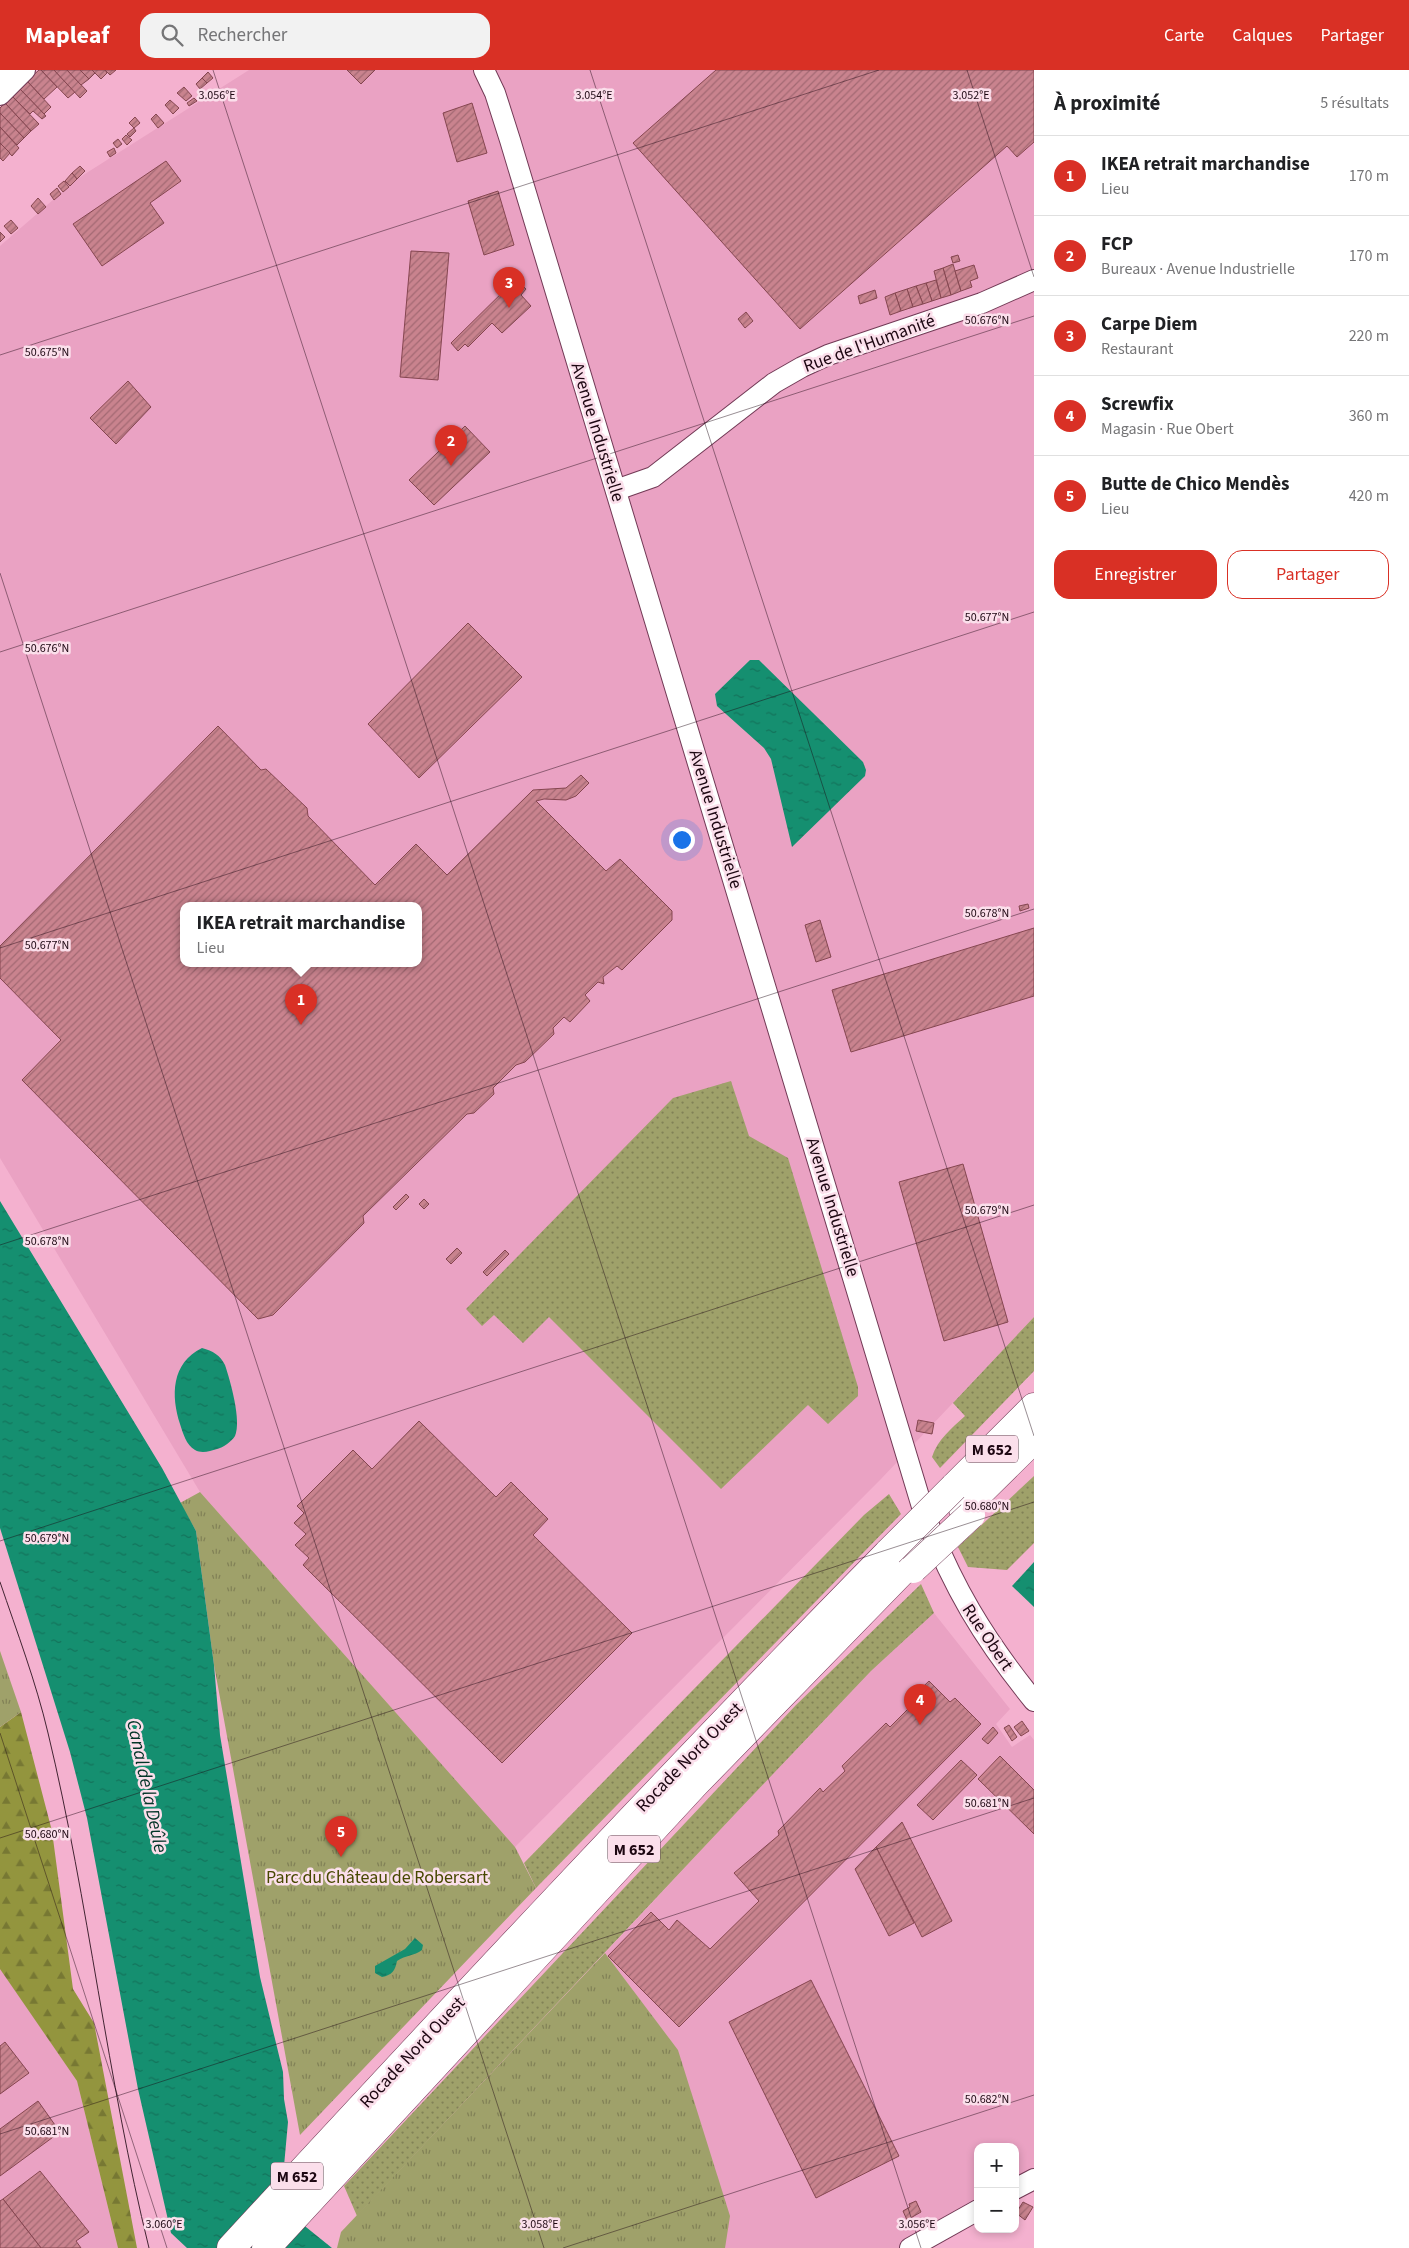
<!DOCTYPE html>
<html lang="fr">
<meta charset="utf-8">
<style>
:root{--surface:#fff;--page:#f2f2f2;--text:#202124;--muted:#757577;--line:#e0e0e0;--accent:#d93025}
body{margin:0;font-family:"Source Sans 3",sans-serif;background:var(--page);color:var(--text)}
.controls{position:absolute;right:15px;bottom:15px;display:grid;overflow:hidden;border-radius:10px;box-shadow:0 2px 8px #0003}
.controls button{width:45px;height:45px;display:grid;place-items:center;padding:0;border:0;border-bottom:1px solid var(--line);background:var(--surface);color:var(--text);font:25px sans-serif}
.you{position:absolute;left:681px;top:769px;width:18px;height:18px;margin:-12px;border:4px solid #fff;border-radius:50%;background:#1a73e8;box-shadow:0 0 0 8px #1a73e833}
.badge{display:grid;place-items:center;width:32px;height:32px;border-radius:50%;background:var(--accent);color:#fff;font-size:16px;font-weight:700}
.pin{position:absolute;translate:-50% -41px;filter:drop-shadow(0 1px 2px #0008)}
.pin::after{content:'';position:absolute;top:26px;width:18px;height:15px;background:inherit;clip-path:polygon(0 0,100% 0,50% 100%)}
.popup{position:absolute;left:180px;top:832px;width:242px;height:65px;box-sizing:border-box;display:grid;place-content:center;border-radius:10px;background:var(--surface);filter:drop-shadow(0 1px 4px #0005);font-size:16px;white-space:nowrap;color:var(--muted)}
.popup b{font-size:19px;color:var(--text)}
.popup::after{content:'';position:absolute;left:50%;top:100%;margin-left:-10px;border:10px solid transparent;border-top-color:var(--surface)}
.list{margin:0;padding:0;list-style:none}
h2{display:flex;justify-content:space-between;align-items:center;height:65px;margin:0;padding:0 20px;font-size:21px}
h2 small{font-size:16px;font-weight:400;color:var(--muted)}
.list li{display:grid;grid-template-columns:32px 1fr auto;gap:15px;align-items:center;box-sizing:border-box;height:80px;padding:0 20px;border-top:1px solid var(--line)}
.list b{display:block;font-size:19px;white-space:nowrap}
.list p{margin:0;font-size:16px;white-space:nowrap;color:var(--muted)}
.list em{font-size:16px;font-style:normal;color:var(--muted)}
.actions{display:flex;gap:10px;padding:15px 20px}
.actions a{flex:1;padding:11px 0;border:1px solid var(--accent);border-radius:15px;text-align:center;font-size:18px;color:var(--accent)}
.actions .main{background:var(--accent);color:#fff}
.icon{flex:none;width:28px;height:28px;fill:none;stroke:currentColor;stroke-width:2;stroke-linecap:round;stroke-linejoin:round}
.map{position:relative;flex:none;width:1034px;height:2178px;overflow:hidden}
header{display:flex;align-items:center;gap:30px;box-sizing:border-box;height:70px;padding:0 25px;background:var(--accent);color:#fff}
header strong{font-size:24px}
nav{display:flex;gap:28px;margin-inline-start:auto;font-size:18px}
.search{width:350px;height:45px;background:var(--page);display:flex;align-items:center;gap:12px;box-sizing:border-box;padding:0 18px;border-radius:15px;color:var(--muted);font-size:19px}
main{display:flex}
aside{flex:1;background:var(--surface)}
.map>svg:first-child{display:block}
.built{fill:#eaa2c3;fill-rule:evenodd}
.grass{fill:url(#grass-dots)}
.forest{fill:url(#forest-firs)}
.park{fill:url(#park-tufts)}
.water{fill:url(#water-ripples)}
.building{fill:url(#building-hatch);stroke:#854650;fill-rule:evenodd}
.lines{fill:none;stroke-linecap:round;stroke-linejoin:round}
.minor-casing{stroke:#723a56;stroke-width:22}
.highway-casing{stroke:#723a56;stroke-width:29}
.minor{stroke:#fff;stroke-width:20}
.highway{stroke:#fff;stroke-width:28}
.tram{stroke:#422432;stroke-width:1}
.highway-bridge-casing{stroke:#723a56;stroke-width:29;stroke-linecap:butt}
.highway-bridge{stroke:#fff;stroke-width:28}
.ticks{fill:none;stroke:#1d0712;stroke-width:1;stroke-opacity:0.45}
.labels{text-anchor:middle;stroke-width:5;stroke-linejoin:round;paint-order:stroke}
.shield{fill:#fbdfeb;stroke:#604853;stroke-width:1}
.shield-label{font-size:16px;font-weight:bold;fill:#1d0712}
.street-label{font-size:18px;fill:#1d0712;stroke:#fbdfeb}
.park-label{font-size:18px;fill:#474801;stroke:#fbdfeb}
.water-label{font-size:19px;font-style:italic;fill:#033528;stroke:#fbdfeb}
.ticks-label{font-size:12px;text-anchor:middle;fill:#1d0712;stroke:#fbdfeb;stroke-width:5;stroke-linejoin:round;paint-order:stroke}
</style>
<header>
<strong>Mapleaf</strong>
<div class="search"><svg class="icon" aria-label="search" viewBox="0 0 24 24"><circle cx="10" cy="10" r="6"/><path d="M15 15l6 6"/></svg>Rechercher</div>
<nav><a>Carte</a><a>Calques</a><a>Partager</a></nav>
</header>
<main>
<div class="map">
<svg width="1034" height="2178" viewBox="0 0 1034 2178">
<defs>
<pattern id="grass-dots" width="8" height="8" patternUnits="userSpaceOnUse" patternTransform="scale(1.25)"><rect width="8" height="8" fill="#9fa16a"/><path d="M2 2h.1M6 6h.1" fill="none" stroke="#818156" stroke-width="1.8" stroke-linecap="round"/></pattern>
<pattern id="forest-firs" width="22" height="20" patternUnits="userSpaceOnUse" patternTransform="scale(1.25)"><rect width="22" height="20" fill="#93953e"/><path d="M5 1l3.5 6h-7zM16 11l3.5 6h-7z" fill="#777833"/></pattern>
<pattern id="park-tufts" width="24" height="20" patternUnits="userSpaceOnUse" patternTransform="scale(1.25)"><rect width="24" height="20" fill="#9fa16a"/><path d="M3 7l-1-3M5 7V3M7 7l1-3M15 17l-1-3M17 17v-4M19 17l1-3" fill="none" stroke="#818156"/></pattern>
<pattern id="water-ripples" width="26" height="14" patternUnits="userSpaceOnUse" patternTransform="scale(1.25)"><rect width="26" height="14" fill="#158f70"/><path d="M2 4q2-2 4 0t4 0M15 11q2-2 4 0t4 0" fill="none" stroke="#13735b"/></pattern>
<pattern id="building-hatch" width="6" height="6" patternUnits="userSpaceOnUse" patternTransform="scale(1.25)"><rect width="6" height="6" fill="#c9838e"/><path d="M-1 1l2-2M0 6l6-6M5 7l2-2" fill="none" stroke="#a36973"/></pattern>
</defs>
<rect width="100%" height="100%" fill="#f4b1cf"/>
<g class="built">
<path d="M 249,0 L 1034,0 L 1034,1247 L 881,1409 L 515,1777 L 200,1422 L 0,1088 L 0,176 L 77,109 ZM 184,836 L 418,836 L 418,894 L 184,894 Z"/>
<polygon points="934,1543 1010,1639 996,1654 1012,1677 1030,1665 1034,1670 1034,2103 1015,2115 1015,2077 978,2077 978,2138 912,2178 725,2178 678,1980 605,1883 736,1743 871,1601"/>
<polygon points="0,1898 77,2011 118,2178 0,2178"/>
</g>
<g class="grass">
<polygon points="731,1011 749,1066 788,1088 858,1317 858,1326 828,1354 808,1335 721,1419 549,1247 523,1273 494,1245 482,1256 466,1239 673,1028"/>
<path d="M 1034,1247 L 1034,1301 L 940,1398 L 932,1387 C 938,1369 951,1359 965,1346 L 953,1333 Z"/>
<polygon points="1034,1406 1034,1473 1007,1500 968,1497 958,1477"/>
<polygon points="889,1424 901,1444 536,1818 524,1793 864,1445"/>
<polygon points="921,1514 934,1543 871,1601 736,1743 357,2146 344,2116 796,1635"/>
</g>
<polygon class="forest" points="21,1642 52,1761 73,1919 94,1953 137,2178 118,2178 77,2011 0,1899 0,1657"/>
<g class="park">
<polygon points="200,1422 515,1777 536,1818 300,2065 214,1595 196,1461 180,1433"/>
<polygon points="0,1581 21,1642 0,1657"/>
<polygon points="605,1883 678,1980 730,2146 725,2178 337,2178 341,2162"/>
</g>
<g class="water">
<polygon points="750,590 759,590 863,692 866,700 865,706 792,777 771,689 764,678 717,636 715,624"/>
<polygon points="0,1131 162,1398 196,1461 214,1595 220,1665 260,1907 283,2002 284,2029 288,2052 283,2107 301,2153 332,2178 187,2178 171,2163 138,2019 87,1748 70,1682 0,1458"/>
<path d="M 202,1278 C 213,1281 220,1285 225,1295 C 230,1310 242,1351 235,1366 C 232,1371 223,1378 217,1379 C 210,1381 202,1384 195,1380 C 186,1375 183,1363 180,1354 C 171,1326 171,1293 202,1278 Z"/>
<polygon points="1034,1492 1034,1537 1012,1516"/>
<path d="M 415,1868 L 423,1875 L 422,1880 C 414,1886 406,1885 397,1891 C 395,1901 392,1905 382,1907 L 375,1903 L 375,1896 L 405,1879 Z"/>
</g>
<g class="building">
<polygon points="39,0 41,0 57,17 44,29 27,11"/>
<polygon points="41,0 54,0 75,22 68,28"/>
<polygon points="54,0 67,0 87,21 80,28"/>
<polygon points="67,0 80,0 89,9 81,15"/>
<polygon points="80,0 92,0 95,3 89,9"/>
<polygon points="92,0 105,0 107,3 101,9"/>
<polygon points="105,0 116,0 110,5"/>
<polygon points="347,0 375,0 361,14"/>
<polygon points="716,0 1034,0 1034,72 1017,87 1007,76 800,259 633,73"/>
<polygon points="208,2 213,8 207,13 202,8"/>
<polygon points="202,8 207,13 200,19 196,14"/>
<polygon points="27,11 51,37 44,44 20,19"/>
<polygon points="184,17 192,26 186,31 177,23"/>
<polygon points="20,19 46,46 42,49 33,41 30,44 12,26"/>
<polygon points="12,26 39,54 31,61 5,33"/>
<polygon points="194,28 197,31 189,36 187,33"/>
<polygon points="170,30 179,38 173,44 165,35"/>
<polygon points="5,33 31,61 24,68 0,43 0,38"/>
<polygon points="472,33 487,83 457,92 443,43"/>
<polygon points="0,43 24,68 17,75 0,57"/>
<polygon points="156,44 164,53 158,58 151,49"/>
<polygon points="135,47 140,53 134,58 129,53"/>
<polygon points="0,57 19,78 12,86 0,73"/>
<polygon points="134,58 136,61 130,67 127,64"/>
<polygon points="126,65 132,70 127,75 122,69"/>
<polygon points="118,69 122,74 117,78 113,73"/>
<polygon points="0,73 10,83 3,91 0,88"/>
<polygon points="114,78 116,83 110,87 107,82"/>
<polygon points="166,91 181,111 150,133 164,153 102,196 73,154"/>
<polygon points="80,96 85,101 77,109 72,103"/>
<polygon points="72,103 77,109 70,116 65,111"/>
<polygon points="64,111 69,117 63,122 58,116"/>
<polygon points="57,118 61,124 54,130 50,124"/>
<polygon points="498,121 514,175 484,185 468,131"/>
<polygon points="38,128 46,137 38,144 31,136"/>
<polygon points="11,150 18,158 11,164 4,156"/>
<polygon points="0,162 5,167 0,172"/>
<polygon points="411,181 449,183 438,310 400,307"/>
<polygon points="958,185 960,191 953,193 951,187"/>
<polygon points="953,194 961,221 951,225 943,198"/>
<polygon points="974,195 978,208 970,211 972,217 961,221 955,201"/>
<polygon points="943,198 951,225 941,228 934,201"/>
<polygon points="516,209 526,219 521,225 531,236 502,263 492,253 468,277 465,274 458,281 451,273"/>
<polygon points="936,210 941,228 932,231 926,213"/>
<polygon points="926,213 932,231 923,234 916,216"/>
<polygon points="916,216 923,234 913,237 907,219"/>
<polygon points="907,219 913,237 901,241 895,223"/>
<polygon points="875,220 877,228 860,234 858,226"/>
<polygon points="895,223 901,241 890,245 885,227"/>
<polygon points="746,242 753,251 745,258 738,249"/>
<polygon points="128,311 151,337 116,374 90,348"/>
<polygon points="465,356 490,382 434,435 409,410"/>
<polygon points="468,553 522,607 419,708 368,654"/>
<path d="M 218,656 L 261,700 L 266,699 L 307,738 L 308,746 L 375,815 L 416,774 L 447,805 L 533,720 L 566,718 L 581,705 L 589,713 L 576,726 L 566,730 L 544,729 L 536,731 L 606,801 L 620,789 L 672,841 L 672,850 L 622,900 L 617,896 L 603,907 L 604,914 L 598,912 L 585,925 L 590,931 L 570,952 L 564,947 L 553,958 L 554,964 L 525,992 L 516,995 L 493,1018 L 494,1024 L 474,1043 L 467,1044 L 363,1146 L 364,1153 L 273,1245 L 258,1249 L 22,1010 L 61,970 L 0,908 L 0,876 ZM 184,836 L 418,836 L 418,894 L 184,894 Z"/>
<polygon points="686,758 690,771 684,772 680,760"/>
<polygon points="1028,834 1029,838 1020,841 1019,836"/>
<polygon points="820,850 831,887 816,892 805,855"/>
<polygon points="1034,858 1034,926 851,982 832,920"/>
<polygon points="963,1094 1008,1252 944,1271 899,1112"/>
<polygon points="406,1124 409,1127 396,1140 393,1137"/>
<polygon points="424,1129 429,1134 424,1139 419,1134"/>
<polygon points="457,1178 462,1183 451,1194 446,1189"/>
<polygon points="505,1180 509,1184 487,1206 483,1202"/>
<polygon points="918,1350 934,1353 932,1364 916,1361"/>
<polygon points="419,1351 496,1427 511,1412 548,1449 533,1465 632,1563 502,1693 303,1495 309,1488 295,1475 306,1464 294,1453 304,1443 297,1436 353,1380 372,1399"/>
<polygon points="929,1611 950,1632 955,1628 981,1654 679,1957 608,1886 651,1842 669,1860 677,1850 710,1879 759,1831 734,1803 779,1765 778,1761 820,1718 823,1722 845,1701 842,1696 886,1653 890,1657 912,1635 907,1632"/>
<polygon points="1022,1651 1029,1661 1021,1666 1014,1657"/>
<polygon points="1009,1655 1017,1667 1012,1671 1004,1658"/>
<polygon points="993,1657 998,1663 988,1674 982,1669"/>
<polygon points="1000,1686 1034,1720 1034,1764 978,1709"/>
<polygon points="961,1690 977,1705 933,1750 917,1735"/>
<polygon points="902,1752 952,1851 922,1867 876,1777"/>
<polygon points="876,1777 914,1853 889,1866 855,1799"/>
<polygon points="811,1910 899,2086 816,2128 729,1952"/>
<polygon points="5,1972 29,2003 0,2024 0,1976"/>
<polygon points="38,2031 60,2062 0,2106 0,2059"/>
<polygon points="40,2101 89,2162 76,2171 81,2178 41,2178 3,2129"/>
<polygon points="3,2129 41,2178 0,2178 0,2131"/>
<polygon points="916,2131 921,2142 907,2150 903,2141 910,2137 909,2134"/>
<polygon points="1023,2132 1033,2137 1025,2150 1016,2143"/>
</g>
<g class="lines">
<defs>
<g id="minor">
<path d="M 484,0 L 495,23 L 510,70 L 923,1440 C 952,1516 983,1568 1034,1631"/>
<polyline points="0,3 4,0"/>
<polyline points="0,25 25,0"/>
<polyline points="616,420 653,407 774,313 802,297 828,285 982,233 1034,210"/>
<polyline points="1015,2119 1034,2109"/>
<polyline points="910,2178 978,2140"/>
</g>
<g id="highway">
<polyline points="954,1417 1034,1337"/>
<polyline points="963,1439 1034,1369"/>
<path d="M 231,2178 C 448,1943 665,1710 889,1482"/>
<polyline points="266,2178 695,1714 920,1483"/>
</g>
</defs>
<use href="#minor" class="minor-casing"/>
<use href="#highway" class="highway-casing"/>
<use href="#minor" class="minor"/>
<use href="#highway" class="highway"/>
<path class="tram" d="M 0,1512 C 17,1562 36,1612 48,1663 C 89,1833 107,2008 149,2178"/>
<defs>
<g id="highway-bridge">
<polyline points="889,1482 954,1417"/>
<polyline points="913,1499 971,1445"/>
</g>
</defs>
<use href="#highway-bridge" class="highway-bridge-casing"/>
<use href="#highway-bridge" class="highway-bridge"/>
</g>
<path class="ticks" d="M 213,0 L 921,2178M 590,0 L 1034,1366M 967,0 L 1034,207M 0,285 L 879,0M 0,503 L 544,2178M 0,582 L 1034,246M 0,878 L 1034,542M 0,1175 L 1034,839M 0,1471 L 1034,1135M 0,1663 L 167,2178M 0,1768 L 1034,1432M 0,2064 L 1034,1728M 563,2178 L 1034,2025"/>
<g class="labels">
<g class="shield">
<rect x="966" y="1365.5" width="52" height="27" rx="4"/>
<rect x="608" y="1765.5" width="52" height="27" rx="4"/>
<rect x="271" y="2092.5" width="52" height="27" rx="4"/>
</g>
<g class="shield-label">
<text x="992" y="1385">M 652</text>
<text x="634" y="1785">M 652</text>
<text x="297" y="2112">M 652</text>
</g>
<g class="street-label">
<text transform="translate(869 273) rotate(-20)" y="6">Rue de l'Humanité</text>
<text transform="translate(598 362) rotate(73)" y="6">Avenue Industrielle</text>
<text transform="translate(716 749) rotate(73)" y="6">Avenue Industrielle</text>
<text transform="translate(833 1137) rotate(73)" y="6">Avenue Industrielle</text>
<text transform="translate(988 1567) rotate(56)" y="6">Rue Obert</text>
<text transform="translate(689 1687) rotate(-46)" y="6">Rocade Nord Ouest</text>
<text transform="translate(412 1982) rotate(-47)" y="6">Rocade Nord Ouest</text>
</g>
<g class="park-label">
<text x="377" y="1813">Parc du Château de Robersart</text>
</g>
<g class="water-label">
<text transform="translate(148 1716) rotate(78)" y="7">Canal de la Deûle</text>
</g>
</g>
<g class="ticks-label">
<text x="217" y="29">3.056°E</text>
<text x="594" y="29">3.054°E</text>
<text x="971" y="29">3.052°E</text>
<text x="987" y="254">50.676°N</text>
<text x="47" y="286">50.675°N</text>
<text x="987" y="551">50.677°N</text>
<text x="47" y="582">50.676°N</text>
<text x="987" y="847">50.678°N</text>
<text x="47" y="879">50.677°N</text>
<text x="987" y="1144">50.679°N</text>
<text x="47" y="1175">50.678°N</text>
<text x="987" y="1440">50.680°N</text>
<text x="47" y="1472">50.679°N</text>
<text x="987" y="1737">50.681°N</text>
<text x="47" y="1768">50.680°N</text>
<text x="987" y="2033">50.682°N</text>
<text x="47" y="2065">50.681°N</text>
<text x="164" y="2158">3.060°E</text>
<text x="540" y="2158">3.058°E</text>
<text x="917" y="2158">3.056°E</text>
</g>
</svg>
<div class="controls">
<button>+</button>
<button>−</button>
</div>
<div class="you"></div>
<div class="pin badge" style="left:301px;top:955px">1</div>
<div class="popup"><b>IKEA retrait marchandise</b>Lieu</div>
<div class="pin badge" style="left:451px;top:396px">2</div>
<div class="pin badge" style="left:509px;top:238px">3</div>
<div class="pin badge" style="left:920px;top:1655px">4</div>
<div class="pin badge" style="left:341px;top:1787px">5</div>
</div>
<aside>
<h2>À proximité<small>5 résultats</small></h2>
<ul class="list">
<li><span class="badge">1</span><div><b>IKEA retrait marchandise</b><p>Lieu</p></div><em>170 m</em></li>
<li><span class="badge">2</span><div><b>FCP</b><p>Bureaux · Avenue Industrielle</p></div><em>170 m</em></li>
<li><span class="badge">3</span><div><b>Carpe Diem</b><p>Restaurant</p></div><em>220 m</em></li>
<li><span class="badge">4</span><div><b>Screwfix</b><p>Magasin · Rue Obert</p></div><em>360 m</em></li>
<li><span class="badge">5</span><div><b>Butte de Chico Mendès</b><p>Lieu</p></div><em>420 m</em></li>
</ul>
<div class="actions"><a class="main">Enregistrer</a><a>Partager</a></div>
</aside>
</main>
